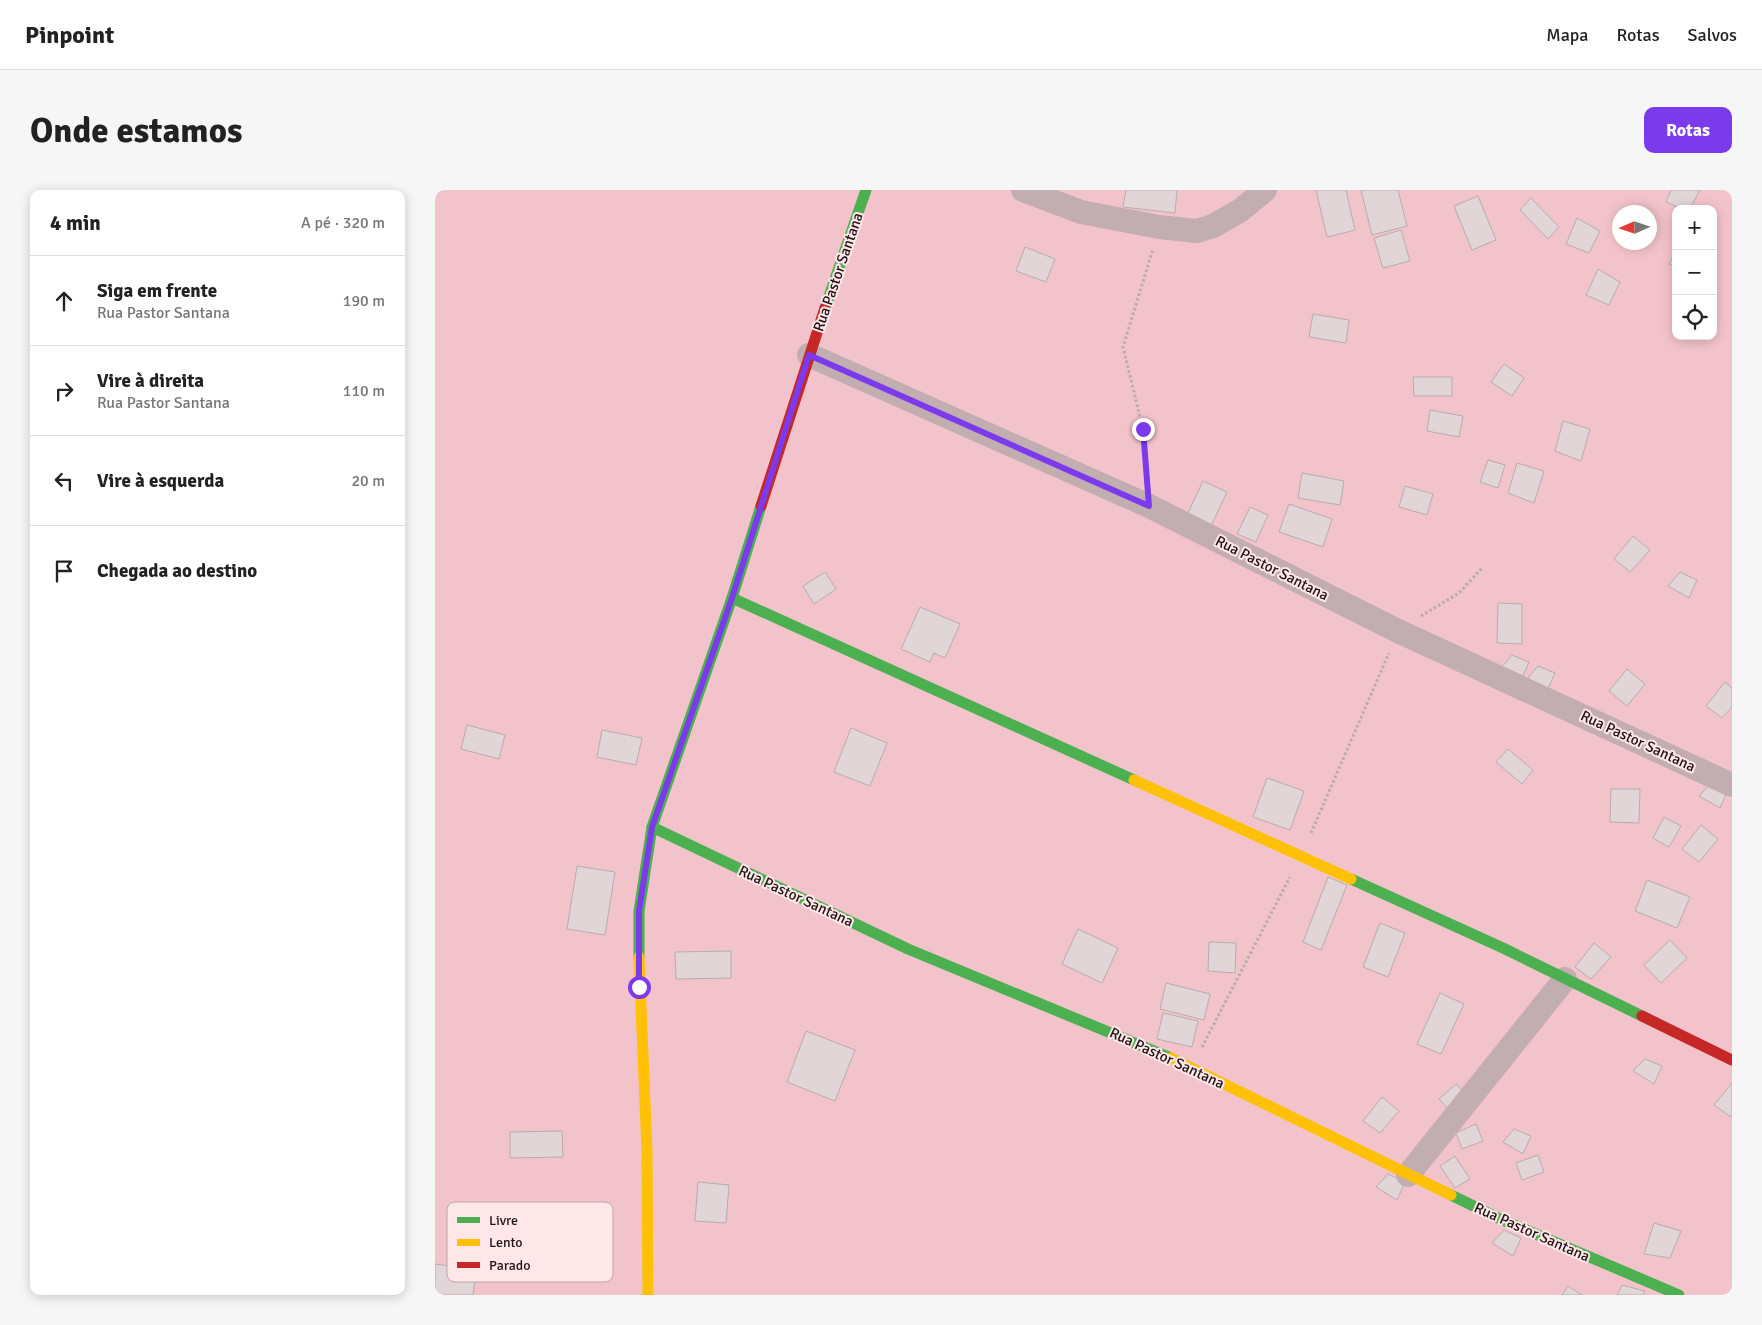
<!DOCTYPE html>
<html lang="pt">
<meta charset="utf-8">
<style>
:root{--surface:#fff;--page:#f6f6f6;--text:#222;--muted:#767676;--line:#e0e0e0;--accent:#7c3aed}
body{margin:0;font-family:Signika,sans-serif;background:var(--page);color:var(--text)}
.controls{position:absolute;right:15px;top:15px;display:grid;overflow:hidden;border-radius:10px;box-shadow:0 2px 12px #0003}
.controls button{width:45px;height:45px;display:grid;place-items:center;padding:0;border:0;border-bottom:1px solid var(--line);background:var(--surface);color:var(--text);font:25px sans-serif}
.compass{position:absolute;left:1177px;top:15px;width:45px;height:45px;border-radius:50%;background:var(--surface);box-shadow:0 2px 12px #0003;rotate:267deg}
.stop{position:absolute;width:15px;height:15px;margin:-11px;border:4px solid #7c3aed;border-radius:50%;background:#fff}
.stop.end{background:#7c3aed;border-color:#fff;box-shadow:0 1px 5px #0008}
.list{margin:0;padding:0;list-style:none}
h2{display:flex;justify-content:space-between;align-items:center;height:65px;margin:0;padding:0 20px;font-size:21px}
h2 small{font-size:16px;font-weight:400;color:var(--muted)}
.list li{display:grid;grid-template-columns:32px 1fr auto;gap:15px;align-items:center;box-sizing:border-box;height:90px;padding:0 20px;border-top:1px solid var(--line)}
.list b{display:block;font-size:19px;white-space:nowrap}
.list p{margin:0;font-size:16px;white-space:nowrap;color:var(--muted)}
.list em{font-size:16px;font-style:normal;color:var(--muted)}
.icon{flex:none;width:28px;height:28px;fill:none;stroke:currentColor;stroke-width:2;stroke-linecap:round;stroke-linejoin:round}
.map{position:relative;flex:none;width:1297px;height:1105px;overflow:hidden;border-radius:10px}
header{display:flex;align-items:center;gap:30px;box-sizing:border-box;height:70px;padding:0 25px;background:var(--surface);border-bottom:1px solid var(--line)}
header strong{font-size:24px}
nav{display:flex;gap:28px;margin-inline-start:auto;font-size:18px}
.intro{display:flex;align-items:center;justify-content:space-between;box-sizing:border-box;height:120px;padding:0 30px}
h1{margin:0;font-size:35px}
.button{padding:12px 22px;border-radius:10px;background:var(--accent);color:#fff;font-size:18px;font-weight:700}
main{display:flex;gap:30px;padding:0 30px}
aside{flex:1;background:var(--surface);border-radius:10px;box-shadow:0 2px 12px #0003}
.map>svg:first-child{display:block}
.green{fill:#f3c3cb;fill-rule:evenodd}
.building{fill:#e1d5d7;stroke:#b7acad}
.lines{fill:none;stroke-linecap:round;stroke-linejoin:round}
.path{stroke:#b9abac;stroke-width:3;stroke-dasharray:2.5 2.5;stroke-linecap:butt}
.street{stroke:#c2aeb1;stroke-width:24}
.fast{stroke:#4caf50;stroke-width:11}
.slow{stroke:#ffc107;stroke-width:11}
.jam{stroke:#c62828;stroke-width:11}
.route{stroke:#7c3aed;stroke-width:6}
.labels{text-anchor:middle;stroke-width:4;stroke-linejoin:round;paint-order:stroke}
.street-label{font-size:15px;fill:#1e1415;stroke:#fee6e9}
.key{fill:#fee6e9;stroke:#bba7a9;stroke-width:1}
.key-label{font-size:14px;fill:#1e1415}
</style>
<header>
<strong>Pinpoint</strong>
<nav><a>Mapa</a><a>Rotas</a><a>Salvos</a></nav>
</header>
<div class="intro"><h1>Onde estamos</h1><a class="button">Rotas</a></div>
<main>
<aside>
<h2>4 min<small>A pé · 320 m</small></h2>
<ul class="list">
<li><svg class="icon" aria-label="ahead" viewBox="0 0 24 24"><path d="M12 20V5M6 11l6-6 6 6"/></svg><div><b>Siga em frente</b><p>Rua Pastor Santana</p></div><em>190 m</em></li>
<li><svg class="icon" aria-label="right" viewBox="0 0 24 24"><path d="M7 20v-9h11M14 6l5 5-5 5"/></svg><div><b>Vire à direita</b><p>Rua Pastor Santana</p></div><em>110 m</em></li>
<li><svg class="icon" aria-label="left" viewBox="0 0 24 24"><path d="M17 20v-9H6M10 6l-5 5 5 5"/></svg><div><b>Vire à esquerda</b></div><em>20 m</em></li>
<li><svg class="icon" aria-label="arrive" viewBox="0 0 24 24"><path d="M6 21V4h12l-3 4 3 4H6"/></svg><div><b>Chegada ao destino</b></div></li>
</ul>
</aside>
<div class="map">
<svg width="1297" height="1105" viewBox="0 0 1297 1105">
<rect width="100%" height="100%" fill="#f8eced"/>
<path class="green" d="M 0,0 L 1297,0 L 1297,1105 L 0,1105 ZM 1241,19 L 1278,19 L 1278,146 L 1241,146 ZM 1184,22 L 1214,22 L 1214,52 L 1184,52 Z"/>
<g class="building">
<polygon points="691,0 742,0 740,23 688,17"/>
<polygon points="881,0 911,0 920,40 892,47"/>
<polygon points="926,0 963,0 972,36 937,45"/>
<polygon points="1236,0 1265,0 1255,19 1247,19 1231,12"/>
<polygon points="1043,6 1061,50 1037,60 1019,16"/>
<polygon points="1096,8 1124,37 1113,49 1085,20"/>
<polygon points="1142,28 1165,41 1154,63 1131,54"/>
<polygon points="966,40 975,71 948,78 939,48"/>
<polygon points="590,57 620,69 611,92 581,81"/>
<polygon points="1241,60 1241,77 1234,74"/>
<polygon points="1163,79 1185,92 1174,115 1151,105"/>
<polygon points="878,124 914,130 911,153 874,147"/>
<polygon points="1069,174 1089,188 1077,206 1056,192"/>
<polygon points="978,187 1017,187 1017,206 979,206"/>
<polygon points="995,220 1028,226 1024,247 992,241"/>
<polygon points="1128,231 1155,239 1146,271 1120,261"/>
<polygon points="1053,270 1070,275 1063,298 1045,292"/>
<polygon points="1082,273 1109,281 1099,313 1073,303"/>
<polygon points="867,283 909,291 905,315 863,308"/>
<polygon points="768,291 792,302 776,336 752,325"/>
<polygon points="970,296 998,304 992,325 964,317"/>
<polygon points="854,314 897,329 888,357 844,342"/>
<polygon points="815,317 833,325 821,352 802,344"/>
<polygon points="1198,346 1215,360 1195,382 1179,369"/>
<polygon points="390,382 401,399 379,414 368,396"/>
<polygon points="1245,382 1262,390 1254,408 1233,396"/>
<polygon points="1063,413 1087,414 1087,454 1062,453"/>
<polygon points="485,417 525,434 510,468 499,463 495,472 466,459"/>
<polygon points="1077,465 1094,472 1086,490 1066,478"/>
<polygon points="1103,476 1120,483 1112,501 1092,489"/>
<polygon points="1192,479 1210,494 1192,516 1174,501"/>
<polygon points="1290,492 1297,498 1297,517 1287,528 1271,516"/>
<polygon points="32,535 70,545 64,569 26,559"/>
<polygon points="416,538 452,553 435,596 399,582"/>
<polygon points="167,540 207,548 201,575 162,567"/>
<polygon points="1073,559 1098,580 1087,594 1061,572"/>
<polygon points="832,588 869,601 855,640 818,627"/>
<polygon points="1276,593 1293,600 1285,618 1264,606"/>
<polygon points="1176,599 1205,599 1204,633 1175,632"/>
<polygon points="1229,627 1246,636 1234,657 1218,648"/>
<polygon points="1266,635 1283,649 1264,672 1247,659"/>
<polygon points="142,676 180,682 170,745 132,739"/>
<polygon points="893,687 912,695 886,760 868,752"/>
<polygon points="1212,690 1255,707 1242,738 1200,721"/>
<polygon points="945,733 970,743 953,787 928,777"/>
<polygon points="643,739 683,758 667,793 627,774"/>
<polygon points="1235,750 1252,768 1226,793 1209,775"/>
<polygon points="774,752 801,753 800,783 773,781"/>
<polygon points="1159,753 1176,767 1156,789 1140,777"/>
<polygon points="296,761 296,788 241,789 240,762"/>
<polygon points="731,793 775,804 769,830 725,819"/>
<polygon points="1005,803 1029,814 1006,864 982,854"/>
<polygon points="728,823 763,831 757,857 722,849"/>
<polygon points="371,841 420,860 400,911 352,892"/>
<polygon points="1210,869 1227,876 1219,894 1198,881"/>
<polygon points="1297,893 1297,926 1296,927 1279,915"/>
<polygon points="1021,894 1029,903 1012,918 1004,909"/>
<polygon points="947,907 964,921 945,943 928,931"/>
<polygon points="1041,934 1048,951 1027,959 1021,943"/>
<polygon points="1079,939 1096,946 1088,964 1068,952"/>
<polygon points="127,941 128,967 75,968 75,942"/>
<polygon points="1103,965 1109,982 1087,990 1081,973"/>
<polygon points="1020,966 1035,989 1020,998 1005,976"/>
<polygon points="953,984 970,992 962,1010 941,997"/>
<polygon points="263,992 294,995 291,1033 260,1031"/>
<polygon points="1219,1033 1246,1041 1235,1068 1209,1064"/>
<polygon points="1069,1040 1086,1048 1078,1066 1057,1053"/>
<polygon points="0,1074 21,1077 19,1088 40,1091 38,1105 0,1105"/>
<polygon points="1187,1095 1210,1101 1208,1105 1182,1105"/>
<polygon points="1133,1096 1147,1105 1127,1105"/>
</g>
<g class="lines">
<g class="path">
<polyline points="712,291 708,239 688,157 718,59"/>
<polyline points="986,426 1024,403 1048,377"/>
<polyline points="876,643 954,463"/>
<polyline points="767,857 855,687"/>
</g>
<g class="street">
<polyline points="588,0 646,22 724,37 762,41 778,36 806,20 830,0"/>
<polyline points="374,165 714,316 963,441 1297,595"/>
<polyline points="973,985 1130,789"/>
</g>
<g class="fast">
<polyline points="390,118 431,0"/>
<polyline points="297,408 699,590"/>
<polyline points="217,637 473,759 736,868"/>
<polyline points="916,689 1068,758 1207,826"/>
<polyline points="204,767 204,721 217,637 297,408 326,316"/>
<polyline points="1016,1005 1063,1028 1244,1105"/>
</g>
<g class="slow">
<polyline points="699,590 916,689"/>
<polyline points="204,767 212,961 213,1105"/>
<polyline points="736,868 1016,1005"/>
</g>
<g class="jam">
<polyline points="326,316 390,118"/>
<polyline points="1207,826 1297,870"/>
</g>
</g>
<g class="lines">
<polyline class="route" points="204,797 204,721 217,637 297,408 374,165 714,316 708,239"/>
</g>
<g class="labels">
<g class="street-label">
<text transform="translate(403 82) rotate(-71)" y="5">Rua Pastor Santana</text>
<text transform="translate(837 378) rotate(27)" y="5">Rua Pastor Santana</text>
<text transform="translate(1203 551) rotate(25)" y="5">Rua Pastor Santana</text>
<text transform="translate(361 706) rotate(25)" y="5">Rua Pastor Santana</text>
<text transform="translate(732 868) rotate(25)" y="5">Rua Pastor Santana</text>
<text transform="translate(1097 1042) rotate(24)" y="5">Rua Pastor Santana</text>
</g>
</g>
<rect x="12" y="1012" width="166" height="80" rx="8" class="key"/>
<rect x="22" y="1027" width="23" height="6" fill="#4caf50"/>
<rect x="22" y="1049" width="23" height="7" fill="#ffc107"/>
<rect x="22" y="1072" width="23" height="6" fill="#c62828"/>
<g class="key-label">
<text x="54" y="1035">Livre</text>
<text x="54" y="1057">Lento</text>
<text x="54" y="1080">Parado</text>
</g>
</svg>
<div class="controls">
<button>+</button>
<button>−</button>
<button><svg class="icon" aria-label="locate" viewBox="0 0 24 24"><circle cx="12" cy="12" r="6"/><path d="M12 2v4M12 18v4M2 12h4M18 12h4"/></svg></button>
</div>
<svg class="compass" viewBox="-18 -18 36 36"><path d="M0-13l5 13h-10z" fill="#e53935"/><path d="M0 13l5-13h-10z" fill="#767676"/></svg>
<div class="stop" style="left:204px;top:797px"></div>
<div class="stop end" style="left:708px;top:239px"></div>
</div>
</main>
